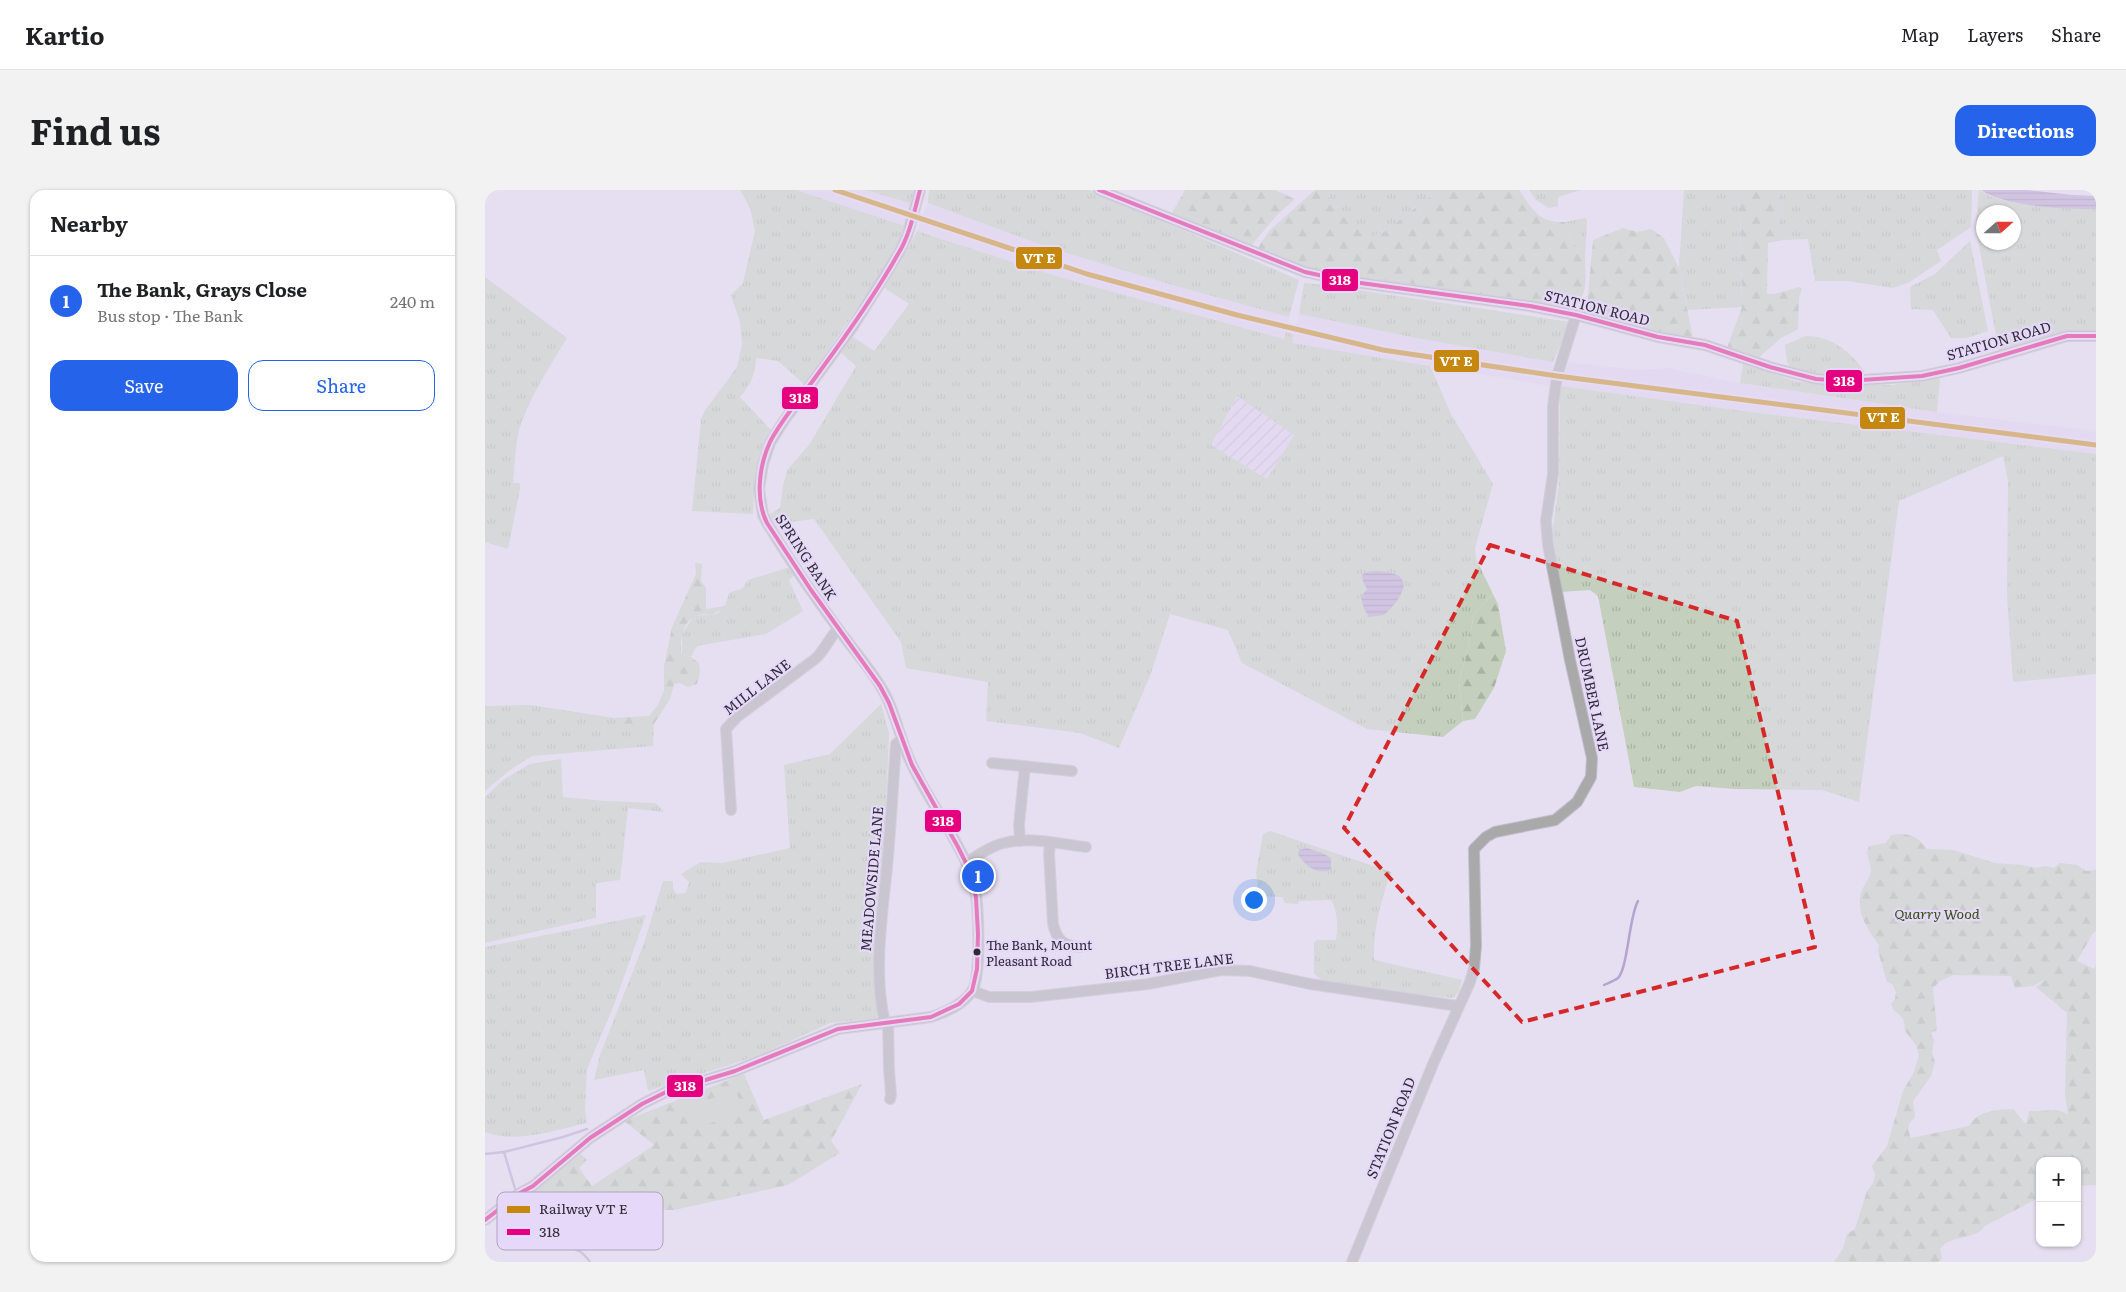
<!DOCTYPE html>
<meta charset="utf-8">
<style>
:root{--surface:#fff;--page:#f2f2f2;--text:#202124;--muted:#757577;--line:#e0e0e0;--accent:#2563eb}
body{margin:0;font-family:Literata,serif;background:var(--page);color:var(--text)}
.controls{position:absolute;right:15px;bottom:15px;display:grid;overflow:hidden;border-radius:10px;box-shadow:0 1px 4px #0004}
.controls button{width:45px;height:45px;display:grid;place-items:center;padding:0;border:0;border-bottom:1px solid var(--line);background:var(--surface);color:var(--text);font:25px sans-serif}
.compass{position:absolute;left:1491px;top:15px;width:45px;height:45px;border-radius:50%;background:var(--surface);box-shadow:0 1px 4px #0004;rotate:69deg}
.you{position:absolute;left:768px;top:709px;width:18px;height:18px;margin:-12px;border:4px solid #fff;border-radius:50%;background:#1a73e8;box-shadow:0 0 0 8px #1a73e833}
.badge{display:grid;place-items:center;width:32px;height:32px;border-radius:50%;background:var(--accent);color:#fff;font-size:16px;font-weight:700}
.pin{position:absolute;translate:-50% -50%;border:2px solid #fff;box-shadow:0 1px 5px #0006}
.list{margin:0;padding:0;list-style:none}
h2{display:flex;justify-content:space-between;align-items:center;height:65px;margin:0;padding:0 20px;font-size:21px}
h2 small{font-size:16px;font-weight:400;color:var(--muted)}
.list li{display:grid;grid-template-columns:32px 1fr auto;gap:15px;align-items:center;box-sizing:border-box;height:90px;padding:0 20px;border-top:1px solid var(--line)}
.list b{display:block;font-size:19px;white-space:nowrap}
.list p{margin:0;font-size:16px;white-space:nowrap;color:var(--muted)}
.list em{font-size:16px;font-style:normal;color:var(--muted)}
.actions{display:flex;gap:10px;padding:15px 20px}
.actions a{flex:1;padding:11px 0;border:1px solid var(--accent);border-radius:15px;text-align:center;font-size:18px;color:var(--accent)}
.actions .main{background:var(--accent);color:#fff}
.map{position:relative;flex:none;width:1611px;height:1072px;overflow:hidden;border-radius:15px}
header{display:flex;align-items:center;gap:30px;box-sizing:border-box;height:70px;padding:0 25px;background:var(--surface);border-bottom:1px solid var(--line)}
header strong{font-size:24px}
nav{display:flex;gap:28px;margin-inline-start:auto;font-size:18px}
.intro{display:flex;align-items:center;justify-content:space-between;box-sizing:border-box;height:120px;padding:0 30px}
h1{margin:0;font-size:35px}
.button{padding:12px 22px;border-radius:15px;background:var(--accent);color:#fff;font-size:18px;font-weight:700}
main{display:flex;gap:30px;padding:0 30px}
aside{flex:1;background:var(--surface);border-radius:15px;box-shadow:0 1px 4px #0004}
.map>svg:first-child{display:block}
.built{fill:#e1d5f3}
.industrial{fill:url(#industrial-furrows)}
.grass{fill:url(#grass-tufts);fill-rule:evenodd}
.forest{fill:url(#forest-firs);fill-rule:evenodd}
.green{fill:#c4d0bd}
.water{fill:url(#water-rules)}
.lines{fill:none;stroke-linecap:round;stroke-linejoin:round}
.stream{stroke:#b6a4d0;stroke-width:2.5}
.minor-casing{stroke:#c2bcca;stroke-width:12}
.minor{stroke:#a9a9aa;stroke-width:10}
.bus-1-casing{stroke:#e5d8f8;stroke-width:8}
.bus-1{stroke:#e5007d;stroke-width:4}
.rail-1-casing{stroke:#e5d8f8;stroke-width:9}
.rail-1{stroke:#c5870e;stroke-width:5}
.marked{fill:none;stroke:#d62828;stroke-width:4;stroke-dasharray:10 6;stroke-linejoin:round}
.bus-dot{fill:#2f2a36;stroke:#e5d8f8;stroke-width:2}
.labels{text-anchor:middle;stroke-width:4.5;stroke-linejoin:round;paint-order:stroke}
.bus-label{font-size:13px;fill:#2f2a36;stroke:#e5d8f8;text-anchor:start}
.street-label{font-size:14px;fill:#2f2a36;stroke:#e5d8f8}
.park-label{font-size:14px;font-style:italic;fill:#334f14;stroke:#e5d8f8}
.key{fill:#e5d8f8;stroke:#aea4be;stroke-width:1}
.key-label{font-size:14px;fill:#2f2a36}
.line-badge{stroke:#e5d8f8;stroke-width:2}
.badge-label{font-size:14px;text-anchor:middle;font-weight:bold;fill:#fff}
</style>
<header>
<strong>Kartio</strong>
<nav><a>Map</a><a>Layers</a><a>Share</a></nav>
</header>
<div class="intro"><h1>Find us</h1><a class="button">Directions</a></div>
<main>
<aside>
<h2>Nearby<small></small></h2>
<ul class="list">
<li><span class="badge">1</span><div><b>The Bank, Grays Close</b><p>Bus stop · The Bank</p></div><em>240 m</em></li>
</ul>
<div class="actions"><a class="main">Save</a><a>Share</a></div>
</aside>
<div class="map">
<svg width="1611" height="1072" viewBox="0 0 1611 1072">
<defs>
<pattern id="industrial-furrows" width="10" height="10" patternUnits="userSpaceOnUse" patternTransform="scale(1.25)"><rect width="10" height="10" fill="#e1d5f3"/><path d="M-1 1l2-2M0 10L10 0M9 11l2-2" fill="none" stroke="#c1b7d1"/></pattern>
<pattern id="grass-tufts" width="24" height="20" patternUnits="userSpaceOnUse" patternTransform="scale(1.25)"><rect width="24" height="20" fill="#c4d0bd"/><path d="M3 7l-1-3M5 7V3M7 7l1-3M15 17l-1-3M17 17v-4M19 17l1-3" fill="none" stroke="#a9b3a3"/></pattern>
<pattern id="forest-firs" width="22" height="20" patternUnits="userSpaceOnUse" patternTransform="scale(1.25)"><rect width="22" height="20" fill="#c4d0bd"/><path d="M5 1l3.5 6h-7zM16 11l3.5 6h-7z" fill="#a9b3a3"/></pattern>
<pattern id="water-rules" width="6" height="5" patternUnits="userSpaceOnUse" patternTransform="scale(1.25)"><rect width="6" height="5" fill="#b6a4d0"/><path d="M0 2.5h6" fill="none" stroke="#9486aa"/></pattern>
</defs>
<rect width="100%" height="100%" fill="#e6dff1"/>
<g class="built">
<polygon points="311,0 380,0 428,14 420,36"/>
<polygon points="443,13 565,58 694,97 804,127 799,149 574,87 432,41"/>
<polygon points="814,124 931,148 1068,172 1068,178 1078,180 1080,172 1156,180 1182,178 1255,193 1452,222 1611,241 1611,264 1258,221 1075,196 1076,191 1066,190 1065,196 806,153"/>
</g>
<polygon class="industrial" points="752,206 810,245 782,289 726,255"/>
<g class="grass">
<path d="M 255,0 L 311,0 L 420,36 L 414,56 L 387,98 L 319,194 L 293,171 L 271,168 C 271,184 265,195 255,207 L 287,241 L 274,267 L 269,297 L 268,324 L 207,321 L 216,230 L 219,222 L 252,177 L 257,154 L 255,132 L 246,105 L 258,93 L 270,41 L 265,18 Z"/>
<polygon points="380,0 433,0 428,14"/>
<polygon points="444,0 604,0 814,90 804,127 694,97 565,58 443,13"/>
<polygon points="849,0 950,0 951,2 899,42 883,48 840,11"/>
<polygon points="1044,0 1096,0 1073,7 1073,16 1064,18 1051,10"/>
<polygon points="1199,0 1250,0 1255,18 1257,117 1203,120 1194,78"/>
<polygon points="1297,0 1487,0 1486,37 1452,60 1456,71 1423,93 1407,98 1363,91 1330,91 1323,49 1298,50"/>
<path d="M 1494,0 C 1498,2 1502,5 1507,7 C 1540,17 1577,18 1611,19 L 1611,140 L 1586,140 L 1514,161 L 1493,51 L 1491,32 ZM 1498,22 L 1528,22 L 1528,52 L 1498,52 Z"/>
<polygon points="1100,28 1102,30 1100,69 1096,67 1087,53 1080,32"/>
<path d="M 432,41 L 574,87 L 799,149 L 801,142 L 809,144 L 807,153 L 945,176 L 966,224 L 1008,294 L 990,358 L 991,369 L 1008,404 L 989,423 L 983,459 L 974,492 L 978,531 L 958,547 L 882,539 L 757,473 L 743,440 L 685,424 L 665,486 L 634,558 L 595,543 L 501,531 L 503,492 L 421,478 L 416,452 L 329,329 L 291,334 L 284,325 L 295,318 L 298,295 L 303,279 L 324,255 L 371,176 L 354,161 L 365,145 L 389,161 L 424,114 L 398,97 L 416,72 ZM 752,206 L 809,245 L 782,289 L 726,255 Z"/>
<polygon points="1485,51 1503,141 1481,148 1466,148 1448,120 1426,119 1425,97 1450,84"/>
<path d="M 0,87 L 82,148 C 66,174 48,202 37,231 C 30,249 30,273 28,293 L 35,293 L 35,299 L 23,359 L 0,352 Z"/>
<polygon points="819,93 840,95 1085,132 1068,172 931,148 814,124"/>
<path d="M 1321,146 C 1346,146 1366,162 1380,182 C 1364,190 1323,187 1306,180 L 1302,171 L 1300,155 Z"/>
<polygon points="1258,174 1313,192 1407,195 1455,188 1452,222 1255,193"/>
<polygon points="1075,196 1258,221 1611,264 1611,484 1528,492 1522,405 1523,291 1518,266 1414,311 1374,612 1337,600 1250,599 1211,596 1195,602 1149,597 1113,406 1105,400 1076,402 1069,363 1068,338 1074,294"/>
<polygon points="305,377 311,384 304,390 318,421 281,444 212,456 206,467 197,465 197,444 209,426 232,424 240,416 244,403 258,398 263,390"/>
<polygon points="396,514 404,543 392,828 345,833 272,866 163,901 159,880 109,890 115,865 159,753 178,691 188,691 188,698 191,704 201,703 204,692 196,684 216,672 237,673 305,658 299,575 345,564"/>
<polygon points="46,515 129,528 169,527 168,556 47,566 25,580 0,601 0,516"/>
<polygon points="76,569 78,607 119,611 171,613 179,622 143,618 135,690 111,693 111,728 0,753 0,607 18,590 45,574"/>
<path d="M 785,641 L 906,682 C 896,711 888,739 889,770 L 977,790 L 974,801 L 968,808 L 917,803 L 837,790 L 829,784 L 829,753 L 832,750 L 851,750 C 853,738 853,721 846,710 L 814,711 L 813,714 L 800,713 L 797,707 L 774,706 L 771,683 L 778,644 Z"/>
<path d="M 161,725 L 129,815 L 102,879 L 100,918 L 102,933 C 69,940 33,954 0,942 L 0,757 Z"/>
</g>
<g class="forest">
<polygon points="700,0 790,0 810,9 791,26 766,56 686,25"/>
<path d="M 830,0 L 849,0 L 841,11 L 883,48 L 899,42 L 951,2 L 950,0 L 1034,0 C 1049,21 1053,32 1080,32 L 1087,53 L 1096,67 L 1100,69 C 1100,87 1104,102 1090,116 L 1021,110 L 869,89 L 821,78 L 772,59 L 785,40 Z"/>
<polygon points="1250,0 1297,0 1298,50 1283,53 1282,104 1290,104 1314,97 1317,98 1314,108 1313,139 1296,148 1272,169 1242,158 1257,117 1255,18"/>
<polygon points="1138,38 1152,42 1166,39 1179,48 1194,78 1208,148 1166,142 1106,123 1102,116 1108,50"/>
<path d="M 210,373 L 217,374 L 216,391 L 221,398 L 221,419 L 240,416 C 224,431 224,420 211,426 C 197,432 194,452 197,465 L 206,467 L 214,473 L 215,482 L 212,494 L 202,497 L 195,493 L 189,494 L 185,509 L 169,534 L 143,536 L 132,533 L 129,528 L 164,526 L 173,515 L 179,500 L 179,476 L 187,437 L 211,384 Z"/>
<polygon points="1008,404 1013,414 1021,461 1009,498 990,529 978,531 974,492 983,459 989,423"/>
<path d="M 1415,644 C 1428,644 1434,649 1442,659 L 1468,660 L 1510,673 L 1538,675 L 1551,678 L 1560,676 L 1569,678 L 1575,673 L 1592,675 L 1601,681 L 1611,680 L 1611,741 L 1608,743 L 1592,771 L 1609,779 L 1611,775 L 1611,995 L 1592,996 L 1592,971 L 1555,971 L 1555,1007 L 1500,1036 C 1489,1051 1465,1044 1455,1059 L 1457,1068 L 1454,1072 L 1349,1072 L 1358,1059 L 1362,1044 L 1370,1039 L 1382,1001 L 1388,993 L 1390,984 L 1387,976 L 1402,956 L 1418,901 L 1429,882 L 1434,865 L 1431,855 L 1420,841 L 1419,831 L 1415,825 L 1409,821 L 1406,814 L 1410,809 L 1411,802 L 1407,794 L 1402,792 L 1393,761 L 1394,755 C 1383,741 1369,719 1377,700 C 1380,693 1386,687 1386,679 C 1385,670 1380,665 1384,656 L 1401,653 L 1406,645 ZM 1468,785 L 1526,786 L 1530,798 L 1548,796 L 1563,788 L 1551,797 L 1582,823 L 1580,905 L 1583,924 L 1573,920 L 1544,921 L 1541,934 L 1528,919 C 1512,920 1493,920 1484,936 L 1426,948 C 1422,938 1422,935 1430,927 L 1428,911 L 1446,886 L 1450,872 L 1447,862 L 1449,851 L 1446,843 L 1452,840 L 1448,798 L 1455,791 Z"/>
<polygon points="259,884 279,930 377,894 346,951 355,963 303,995 189,1020 154,1020 92,1039 65,1033 39,998 95,963 102,970 94,978 107,996 169,955 139,931"/>
</g>
<path class="green" d="M 251,900 L 256,916 C 240,925 221,943 203,931 L 200,917 L 206,910 L 223,910 Z"/>
<g class="water">
<path d="M 1496,0 L 1542,0 L 1587,5 L 1611,6 L 1611,19 C 1584,20 1517,16 1496,0 Z"/>
<path d="M 893,381 C 899,382 912,383 916,388 C 925,399 907,418 899,425 L 884,427 L 879,419 L 876,407 L 882,399 L 878,391 L 877,385 L 881,382 Z"/>
<path d="M 822,658 L 837,663 L 846,668 L 846,679 C 834,686 819,676 813,664 L 814,660 Z"/>
</g>
<g class="lines">
<g class="stream">
<path d="M 1119,795 C 1123,793 1129,791 1133,788 C 1143,778 1144,726 1153,711"/>
<polyline points="19,962 78,947 102,939"/>
<polyline points="0,964 19,962 31,1002"/>
<path d="M 35,1018 C 36,1038 52,1050 71,1057 C 78,1059 86,1056 94,1061 C 98,1063 102,1068 105,1072"/>
</g>
<defs>
<g id="minor">
<polyline points="614,0 820,82 861,91 1045,116 1091,125 1173,147 1220,155 1285,177 1331,189 1361,191 1437,186 1474,178 1582,146 1611,146"/>
<polyline points="507,573 587,581"/>
<path d="M 246,620 L 241,539 L 252,527 L 330,469 C 340,460 344,448 353,439"/>
<polyline points="535,651 534,635 540,576"/>
<path d="M 565,653 L 564,664 L 568,734 C 572,750 578,756 595,757"/>
<path d="M 481,673 C 493,665 506,656 519,653 C 545,646 575,654 601,657"/>
<polyline points="488,801 504,807 546,807 663,794 736,780 765,781 825,794 973,816"/>
<path d="M 400,833 C 388,781 397,729 402,677 C 406,636 408,595 411,554 L 416,550"/>
<polyline points="403,833 404,879 406,905 405,909"/>
<path d="M 0,1030 L 35,1003 L 48,996 L 105,948 L 157,914 L 181,902 L 250,881 L 353,839 L 446,827 C 461,822 478,815 487,801 C 497,787 494,702 487,685 C 471,646 445,613 427,575 C 416,553 412,527 400,504 C 388,481 369,461 354,440 C 328,405 304,369 282,333 L 278,325 L 274,299 L 278,274 L 285,253 L 298,232 L 367,138 L 414,63 L 422,46 L 435,0"/>
<polyline points="867,1072 948,874 985,792 989,778 991,756 989,659 1001,647 1010,642 1070,630 1092,612 1106,587 1107,568 1085,470 1063,355 1061,331 1068,284 1068,216 1072,186 1091,125"/>
</g>
</defs>
<use href="#minor" class="minor-casing"/>
<use href="#minor" class="minor"/>
<defs>
<g id="bus-1">
<polyline points="614,0 820,82 861,91 1045,116 1091,125 1173,147 1220,155 1285,177 1331,189 1361,191 1437,186 1474,178 1582,146 1611,146"/>
<path d="M 0,1030 L 35,1003 L 48,996 L 105,948 L 157,914 L 181,902 L 250,881 L 353,839 L 446,827 L 474,814 L 487,801 L 492,779 L 493,744 L 491,708 L 487,685 L 473,657 L 427,575 L 404,513 L 395,496 L 326,400 L 282,333 C 270,309 274,276 285,252 C 298,227 319,204 335,181 C 363,143 390,105 413,64 C 425,45 429,22 435,0"/>
</g>
</defs>
<use href="#bus-1" class="bus-1-casing"/>
<use href="#bus-1" class="bus-1"/>
<defs>
<polyline id="rail-1" points="350,0 602,84 752,125 898,160 1072,186 1611,255"/>
</defs>
<use href="#rail-1" class="rail-1-casing"/>
<use href="#rail-1" class="rail-1"/>
</g>
<path d="M0 0H1611V1072H0ZM 1005,355 L 1252,431 L 1330,757 L 1037,832 L 859,638 Z" fill="#e6dff1" fill-opacity=".55" fill-rule="evenodd"/>
<path class="marked" d="M 1005,355 L 1252,431 L 1330,757 L 1037,832 L 859,638 Z"/>
<circle class="bus-dot" cx="492" cy="762" r="4.5"/>
<g class="labels">
<g class="bus-label">
<text x="501" y="760">The Bank, Mount<tspan x="501" dy="16">Pleasant Road</tspan></text>
</g>
<g class="street-label">
<text transform="translate(1112 118) rotate(14)" y="5">STATION ROAD</text>
<text transform="translate(1514 151) rotate(-16)" y="5">STATION ROAD</text>
<text transform="translate(321 367) rotate(57)" y="5">SPRING BANK</text>
<text transform="translate(272 497) rotate(-38)" y="5">MILL LANE</text>
<text transform="translate(1107 504) rotate(78)" y="5">DRUMBER LANE</text>
<text transform="translate(387 689) rotate(-85)" y="5">MEADOWSIDE LANE</text>
<text transform="translate(684 776) rotate(-7)" y="5">BIRCH TREE LANE</text>
<text transform="translate(906 938) rotate(-68)" y="5">STATION ROAD</text>
</g>
<g class="park-label">
<text x="1452" y="729">Quarry Wood</text>
</g>
</g>
<rect x="12" y="1002" width="166" height="58" rx="8" class="key"/>
<rect x="22" y="1016" width="23" height="7" fill="#c5870e"/>
<rect x="22" y="1039" width="23" height="6" fill="#e5007d"/>
<g class="key-label">
<text x="54" y="1024">Railway VT E</text>
<text x="54" y="1047">318</text>
</g>
<g class="line-badge">
<rect x="530" y="56" width="48" height="24" rx="5" fill="#c5870e"/>
<rect x="836" y="78" width="38" height="24" rx="5" fill="#e5007d"/>
<rect x="948" y="159" width="47" height="24" rx="5" fill="#c5870e"/>
<rect x="1340" y="179" width="38" height="24" rx="5" fill="#e5007d"/>
<rect x="296" y="196" width="38" height="24" rx="5" fill="#e5007d"/>
<rect x="1374" y="216" width="47" height="24" rx="5" fill="#c5870e"/>
<rect x="439" y="619" width="38" height="24" rx="5" fill="#e5007d"/>
<rect x="181" y="884" width="38" height="24" rx="5" fill="#e5007d"/>
</g>
<g class="badge-label">
<text x="554" y="73">VT E</text>
<text x="855" y="95">318</text>
<text x="971" y="176">VT E</text>
<text x="1359" y="196">318</text>
<text x="315" y="213">318</text>
<text x="1398" y="232">VT E</text>
<text x="458" y="636">318</text>
<text x="200" y="901">318</text>
</g>
</svg>
<div class="controls">
<button>+</button>
<button>−</button>
</div>
<svg class="compass" viewBox="-18 -18 36 36"><path d="M0-13l5 13h-10z" fill="#e53935"/><path d="M0 13l5-13h-10z" fill="#757577"/></svg>
<div class="you"></div>
<div class="pin badge" style="left:493px;top:686px">1</div>
</div>
</main>
